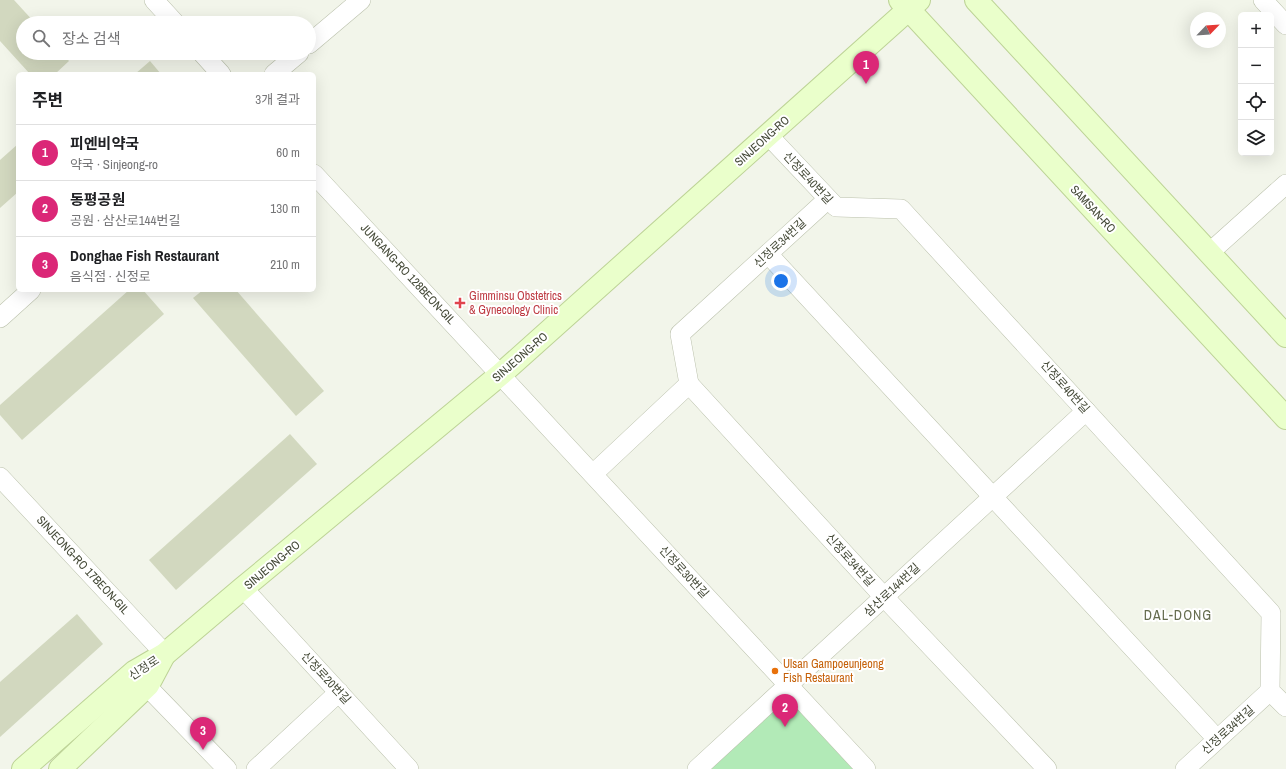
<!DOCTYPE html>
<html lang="ko">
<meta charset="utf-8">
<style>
:root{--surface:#fff;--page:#f6f6f6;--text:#202124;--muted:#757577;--line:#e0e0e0;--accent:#db2777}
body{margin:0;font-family:"Archivo Narrow","Noto Sans KR",sans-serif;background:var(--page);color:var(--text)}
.controls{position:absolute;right:12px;top:12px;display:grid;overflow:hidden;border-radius:6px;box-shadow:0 4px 16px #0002}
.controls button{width:36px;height:36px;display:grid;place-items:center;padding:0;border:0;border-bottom:1px solid var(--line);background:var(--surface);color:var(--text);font:20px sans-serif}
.compass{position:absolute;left:1190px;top:12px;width:36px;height:36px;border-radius:50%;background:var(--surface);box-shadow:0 4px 16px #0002;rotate:65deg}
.you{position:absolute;left:781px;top:281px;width:14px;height:14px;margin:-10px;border:3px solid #fff;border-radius:50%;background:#1a73e8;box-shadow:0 0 0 6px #1a73e833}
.badge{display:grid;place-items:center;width:26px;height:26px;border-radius:50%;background:var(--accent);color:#fff;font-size:13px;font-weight:700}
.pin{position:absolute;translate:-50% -33px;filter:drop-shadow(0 1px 2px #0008)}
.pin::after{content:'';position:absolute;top:21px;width:14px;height:12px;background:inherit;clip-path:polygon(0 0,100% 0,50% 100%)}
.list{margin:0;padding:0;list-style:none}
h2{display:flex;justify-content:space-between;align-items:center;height:52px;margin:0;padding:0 16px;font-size:17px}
h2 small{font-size:13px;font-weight:400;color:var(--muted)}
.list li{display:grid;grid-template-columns:26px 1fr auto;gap:12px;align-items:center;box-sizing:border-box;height:56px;padding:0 16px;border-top:1px solid var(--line)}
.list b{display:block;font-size:15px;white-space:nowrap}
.list p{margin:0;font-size:13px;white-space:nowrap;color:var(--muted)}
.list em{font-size:13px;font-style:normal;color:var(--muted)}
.icon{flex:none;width:22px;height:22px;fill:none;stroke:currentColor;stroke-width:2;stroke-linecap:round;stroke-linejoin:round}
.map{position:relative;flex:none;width:1286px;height:769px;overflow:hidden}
.search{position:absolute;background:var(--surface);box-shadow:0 4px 16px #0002;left:16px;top:16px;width:300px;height:44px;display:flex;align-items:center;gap:10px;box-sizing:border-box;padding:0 14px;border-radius:22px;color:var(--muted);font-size:15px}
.panel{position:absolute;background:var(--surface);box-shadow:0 4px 16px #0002;left:16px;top:72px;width:300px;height:220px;border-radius:6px}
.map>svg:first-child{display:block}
.green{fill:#b2eab7}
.building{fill:#d2d8bf}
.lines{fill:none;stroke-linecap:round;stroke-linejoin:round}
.minor-casing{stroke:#bbc1ac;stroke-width:20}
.secondary-casing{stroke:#bdd396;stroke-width:24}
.minor{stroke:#fff;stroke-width:19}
.secondary{stroke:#eaffcb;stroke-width:22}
.health-dot{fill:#e0444e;stroke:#fff;stroke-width:1.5}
.food-dot{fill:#e8710a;stroke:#fff;stroke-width:1.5}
.labels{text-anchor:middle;stroke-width:4;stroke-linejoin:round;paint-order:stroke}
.street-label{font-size:12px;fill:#454a38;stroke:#fff}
.health-label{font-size:12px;fill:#be3a42;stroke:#fff;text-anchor:start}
.food-label{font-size:12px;fill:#c56008;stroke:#fff;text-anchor:start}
.quarter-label{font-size:14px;letter-spacing:1px;fill:#666d4f;stroke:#fff}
</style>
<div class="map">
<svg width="1286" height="769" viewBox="0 0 1286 769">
<rect width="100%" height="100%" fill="#f2f5ea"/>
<polygon class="green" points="789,686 866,769 697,769"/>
<g class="building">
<polygon points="0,0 14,0 35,23 23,23 23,53 62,53 69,61 55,74 30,74 0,41"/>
<polygon points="150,61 161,74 135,74"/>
<polygon points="18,144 18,192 0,208 0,160"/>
<polygon points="129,290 143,290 164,314 22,440 0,415 0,405"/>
<polygon points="203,290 236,290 324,391 296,416 193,298"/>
<polygon points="290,434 317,464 176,590 149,560"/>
<polygon points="77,614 103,644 0,737 0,682"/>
</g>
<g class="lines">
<defs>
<g id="minor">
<polyline points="154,0 175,23"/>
<polyline points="1263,0 1286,25"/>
<polyline points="309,44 361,0"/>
<polyline points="202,53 221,74"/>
<polyline points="274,74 299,53"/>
<polyline points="769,136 836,207 901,209 1271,613 1270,691 1286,707"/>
<polyline points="314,174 866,769"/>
<polyline points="1209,253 1286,184"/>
<polyline points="768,254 1217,739"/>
<polyline points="0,318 31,290"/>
<polyline points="689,384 884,597 1047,769"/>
<polyline points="593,474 689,384 680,334 828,199"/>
<polyline points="0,477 165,654"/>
<polyline points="243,588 409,769"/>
<polyline points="136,675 227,769"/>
<polyline points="256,769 339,692"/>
<polyline points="697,769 1086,411"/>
<polyline points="1185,769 1270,691"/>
</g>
<g id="secondary">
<polyline points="900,0 1286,418"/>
<polyline points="976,0 1286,336"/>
<polyline points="23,769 134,672 165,654 243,588 501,374 919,0"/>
<polyline points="60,769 148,685 164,655"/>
</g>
</defs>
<use href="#minor" class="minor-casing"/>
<use href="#secondary" class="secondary-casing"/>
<use href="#minor" class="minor"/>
<use href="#secondary" class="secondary"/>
</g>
<path class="health-dot" d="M458 297h4v4h4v4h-4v4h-4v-4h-4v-4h4z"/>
<circle class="food-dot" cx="775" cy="671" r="4"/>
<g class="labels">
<g class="street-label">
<text transform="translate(762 141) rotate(-42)" y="4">SINJEONG-RO</text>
<text transform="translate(808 178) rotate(47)" y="4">신정로40번길</text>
<text transform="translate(1093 209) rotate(47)" y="4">SAMSAN-RO</text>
<text transform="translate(780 243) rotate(-43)" y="4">신정로34번길</text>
<text transform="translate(408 274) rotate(47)" y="4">JUNGANG-RO 128BEON-GIL</text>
<text transform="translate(520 357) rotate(-41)" y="4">SINJEONG-RO</text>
<text transform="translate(1065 387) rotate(48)" y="4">신정로40번길</text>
<text transform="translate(850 560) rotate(48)" y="4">신정로34번길</text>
<text transform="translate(83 565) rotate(47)" y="4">SINJEONG-RO 17BEON-GIL</text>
<text transform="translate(272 565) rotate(-40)" y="4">SINJEONG-RO</text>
<text transform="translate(684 572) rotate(47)" y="4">신정로30번길</text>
<text transform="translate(892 590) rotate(-43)" y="4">삼산로144번길</text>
<text transform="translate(144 668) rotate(-33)" y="4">신정로</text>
<text transform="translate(326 678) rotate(47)" y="4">신정로20번길</text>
<text transform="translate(1228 730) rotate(-42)" y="4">신정로34번길</text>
</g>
<g class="health-label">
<text x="469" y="300">Gimminsu Obstetrics<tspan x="469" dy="14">&amp; Gynecology Clinic</tspan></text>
</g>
<g class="food-label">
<text x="783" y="668">Ulsan Gampoeunjeong<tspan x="783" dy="14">Fish Restaurant</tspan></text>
</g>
<g class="quarter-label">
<text x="1178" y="620">DAL-DONG</text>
</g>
</g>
</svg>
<div class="controls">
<button>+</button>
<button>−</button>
<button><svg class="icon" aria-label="locate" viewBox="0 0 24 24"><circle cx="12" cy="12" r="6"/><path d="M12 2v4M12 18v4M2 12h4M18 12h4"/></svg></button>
<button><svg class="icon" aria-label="layers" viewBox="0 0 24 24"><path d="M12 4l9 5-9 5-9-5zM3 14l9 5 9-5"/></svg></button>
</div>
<svg class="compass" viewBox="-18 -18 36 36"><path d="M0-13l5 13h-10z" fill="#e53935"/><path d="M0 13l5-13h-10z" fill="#757577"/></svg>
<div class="you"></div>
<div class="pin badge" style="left:866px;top:84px">1</div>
<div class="pin badge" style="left:785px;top:727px">2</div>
<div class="pin badge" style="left:203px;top:750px">3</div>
<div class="search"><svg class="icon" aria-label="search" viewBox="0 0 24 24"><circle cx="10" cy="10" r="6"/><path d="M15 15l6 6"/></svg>장소 검색</div>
<section class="panel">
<h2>주변<small>3개 결과</small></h2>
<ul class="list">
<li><span class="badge">1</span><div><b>피엔비약국</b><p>약국 · Sinjeong-ro</p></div><em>60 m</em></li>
<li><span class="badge">2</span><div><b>동평공원</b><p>공원 · 삼산로144번길</p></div><em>130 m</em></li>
<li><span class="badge">3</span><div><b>Donghae Fish Restaurant</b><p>음식점 · 신정로</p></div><em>210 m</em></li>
</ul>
</section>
</div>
